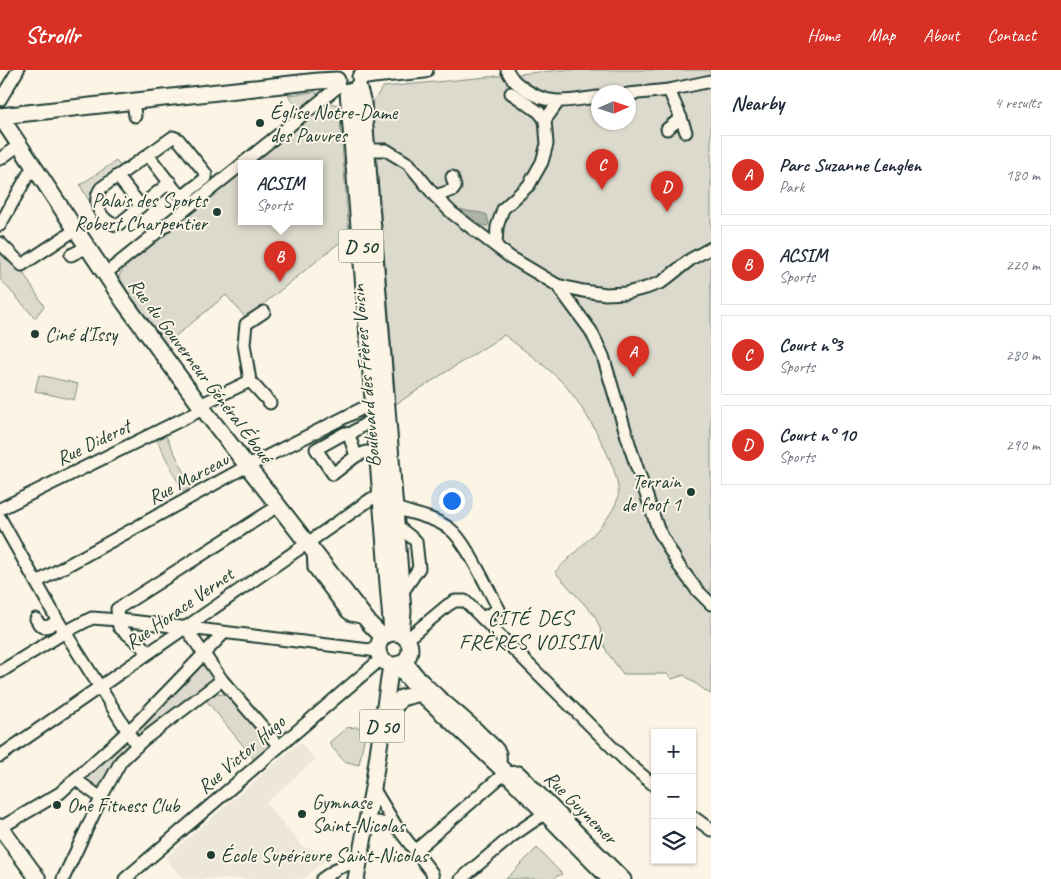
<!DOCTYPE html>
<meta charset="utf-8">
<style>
:root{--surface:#fff;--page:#f6f6f7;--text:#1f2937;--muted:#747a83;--line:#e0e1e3;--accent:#d93025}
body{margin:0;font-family:Caveat,sans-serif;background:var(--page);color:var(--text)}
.controls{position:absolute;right:15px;bottom:15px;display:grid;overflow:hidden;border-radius:0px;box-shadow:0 1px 4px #0004}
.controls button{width:45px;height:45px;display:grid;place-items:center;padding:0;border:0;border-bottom:1px solid var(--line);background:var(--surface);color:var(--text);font:25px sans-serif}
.compass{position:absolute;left:591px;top:15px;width:45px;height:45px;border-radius:50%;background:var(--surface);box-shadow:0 1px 4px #0004;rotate:87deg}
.you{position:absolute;left:451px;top:430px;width:18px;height:18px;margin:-12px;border:4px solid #fff;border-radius:50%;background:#1a73e8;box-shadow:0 0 0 8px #1a73e833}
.badge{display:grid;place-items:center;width:32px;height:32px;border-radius:50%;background:var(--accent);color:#fff;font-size:16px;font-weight:700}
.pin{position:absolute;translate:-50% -41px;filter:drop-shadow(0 1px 2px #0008)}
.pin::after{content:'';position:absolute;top:26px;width:18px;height:15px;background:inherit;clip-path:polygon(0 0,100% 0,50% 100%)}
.popup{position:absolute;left:238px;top:90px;width:85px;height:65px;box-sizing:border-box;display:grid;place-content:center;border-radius:0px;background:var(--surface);filter:drop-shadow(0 1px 4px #0005);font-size:16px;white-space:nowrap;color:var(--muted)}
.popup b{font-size:19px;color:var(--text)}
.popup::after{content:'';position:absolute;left:50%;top:100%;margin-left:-10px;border:10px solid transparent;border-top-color:var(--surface)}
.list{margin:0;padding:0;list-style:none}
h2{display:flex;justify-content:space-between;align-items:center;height:65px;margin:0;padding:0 20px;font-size:21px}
h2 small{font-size:16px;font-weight:400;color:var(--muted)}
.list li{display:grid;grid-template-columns:32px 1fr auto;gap:15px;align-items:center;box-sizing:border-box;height:80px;margin:0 10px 10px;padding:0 10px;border:1px solid var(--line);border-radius:0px}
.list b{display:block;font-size:19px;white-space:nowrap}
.list p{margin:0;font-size:16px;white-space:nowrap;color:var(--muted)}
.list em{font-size:16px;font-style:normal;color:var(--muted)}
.icon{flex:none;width:28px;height:28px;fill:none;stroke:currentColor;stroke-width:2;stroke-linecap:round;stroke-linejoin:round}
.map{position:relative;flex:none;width:711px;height:809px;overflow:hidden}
header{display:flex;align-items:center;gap:30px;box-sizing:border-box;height:70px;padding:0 25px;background:var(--accent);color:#fff}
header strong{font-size:24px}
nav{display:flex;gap:28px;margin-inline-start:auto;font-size:18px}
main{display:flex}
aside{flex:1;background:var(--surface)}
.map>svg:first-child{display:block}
.built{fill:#ece7d8}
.green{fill:#dcdacc;stroke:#7e8c80;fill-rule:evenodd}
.water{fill:#aeb3a7;stroke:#758479}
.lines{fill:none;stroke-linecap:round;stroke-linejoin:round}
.minor-casing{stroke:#1f3d34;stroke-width:15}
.major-casing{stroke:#1f3d34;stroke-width:19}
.minor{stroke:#fcf5e5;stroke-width:11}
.major{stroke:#fcf5e5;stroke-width:15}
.poi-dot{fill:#1f3d34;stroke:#fcf5e5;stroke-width:2}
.labels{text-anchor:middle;stroke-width:4;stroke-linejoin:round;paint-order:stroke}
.shield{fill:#fcf5e5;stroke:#617469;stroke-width:1}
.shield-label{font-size:19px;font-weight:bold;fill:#1f3d34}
.poi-label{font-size:20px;fill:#1f3d34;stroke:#fcf5e5;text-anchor:start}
.street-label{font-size:20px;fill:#1f3d34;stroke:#fcf5e5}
.neighbourhood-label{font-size:21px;letter-spacing:1px;fill:#1f3d34;stroke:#fcf5e5}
</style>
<header>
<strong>Strollr</strong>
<nav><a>Home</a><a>Map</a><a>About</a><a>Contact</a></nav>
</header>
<main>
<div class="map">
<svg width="711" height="809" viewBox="0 0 711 809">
<rect width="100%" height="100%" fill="#fcf5e5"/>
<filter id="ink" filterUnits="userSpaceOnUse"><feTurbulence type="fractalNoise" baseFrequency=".02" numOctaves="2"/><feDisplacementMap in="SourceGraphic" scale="10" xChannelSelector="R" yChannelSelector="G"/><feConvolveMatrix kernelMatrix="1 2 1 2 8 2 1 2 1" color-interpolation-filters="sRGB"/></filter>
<g filter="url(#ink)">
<polygon class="built" points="300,672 315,690 266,733 303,777 322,781 329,787 303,809 183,809 165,788"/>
<g class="green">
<path d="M 560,0 L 711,0 L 711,622 L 710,624 L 684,605 L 672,609 L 667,604 L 623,604 L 607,582 L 602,570 L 600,558 L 595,546 L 555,502 C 573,483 608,455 617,431 C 627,406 581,332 563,313 C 545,295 524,280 504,265 L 396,334 L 372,33 L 383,17 ZM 598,22 L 628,22 L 628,52 L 598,52 Z"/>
<polygon points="316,22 319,27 300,41 288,25"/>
<polygon points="329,33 339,35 349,165 246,248 226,225 166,274 126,219 119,206 124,198 241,103 241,151 319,151 319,93 254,93"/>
<polygon points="116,91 123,99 97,119 96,143 80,115"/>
<polygon points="0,178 22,201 44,236 35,248 0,209"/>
<polygon points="39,305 78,314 74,330 35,321"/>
<polygon points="166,366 192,417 183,422 157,370"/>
<polygon points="203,584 222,610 143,670 131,658"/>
<polygon points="224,624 236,631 269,676 254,689 206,630 213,625"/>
<polygon points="356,657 366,659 359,695 344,691 330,675 330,672 346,658"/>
<polygon points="123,665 132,680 104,722 79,705"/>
<polygon points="537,778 562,804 559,806 558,805 554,809 504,809 507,808"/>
</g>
<path class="water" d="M 461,139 C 470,143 479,141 487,145 L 489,154 L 487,156 C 476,155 466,149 460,140 Z"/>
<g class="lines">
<defs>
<g id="minor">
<path d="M 507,0 C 513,11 516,13 526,20 C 550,37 571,30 598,27"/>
<polyline points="511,23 539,42 545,50"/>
<polyline points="628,24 669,20 711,11"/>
<polyline points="0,30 18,0"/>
<polyline points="133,31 135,46"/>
<polyline points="681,48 686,62"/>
<polyline points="667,59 681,48 669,20"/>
<polyline points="367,80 386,80 409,94 435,126 452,143 510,187 557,215 583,221 606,224 626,223 646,218 662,212 691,189 711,178"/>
<polyline points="148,85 175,120 188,129"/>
<polyline points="0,89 19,75"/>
<polyline points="243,93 339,16"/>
<polyline points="117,106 141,136"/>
<path d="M 170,112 L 119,154 L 116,155 C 101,151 91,132 101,118 L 173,67 L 178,69 L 206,104 L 206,108 L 183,126"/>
<polyline points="435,126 453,120 455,117 452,107"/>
<polyline points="0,155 33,96"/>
<polyline points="0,173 22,195 75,160"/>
<polyline points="496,176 497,157 503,139 529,115 542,92 547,74 545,50 558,32"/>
<polyline points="71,185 87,177"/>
<polyline points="105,204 241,95"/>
<polyline points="557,215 591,261 603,286 631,380 658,459 679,496 697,520 711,534"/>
<polyline points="264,242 246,254 244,274 250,311 270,333"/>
<polyline points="375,347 349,365 356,386 366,382 378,383"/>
<polyline points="349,365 345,363 316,379 333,404 356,386"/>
<path d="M 395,438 C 413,444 434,447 450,459 C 466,471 488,520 499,539 L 482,548"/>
<polyline points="0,439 203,339 208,331 250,311"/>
<polyline points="0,448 58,551 137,676"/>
<polyline points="396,455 416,471 419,498 402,523"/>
<polyline points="313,480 314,498 347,542 351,545 365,548"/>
<polyline points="37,512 240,400 379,330"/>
<polyline points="36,549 39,554 44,557 49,556 58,551"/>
<polyline points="185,557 222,610 279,676"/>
<polyline points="407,569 448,535 455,531 465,531 630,695 655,716"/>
<polyline points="149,582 119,557 117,539 278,436"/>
<path d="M 406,590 C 426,620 458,639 483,665 C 488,670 495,675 499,681 C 502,686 500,691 499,696"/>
<polyline points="0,602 65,562 92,548 131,551 378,581"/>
<polyline points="0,686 371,429 382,427"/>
<polyline points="75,709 101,728"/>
<polyline points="373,718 396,756 432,803 433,809"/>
<polyline points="692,746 711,760"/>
<polyline points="366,757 377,752 396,756"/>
<polyline points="0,758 60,723 138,652 224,563"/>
<polyline points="416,780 505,703 519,702 625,809"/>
<polyline points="63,809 104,722 121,691 143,670 222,610"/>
<polyline points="125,809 381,589"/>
<polyline points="322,809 338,798 359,791"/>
<polyline points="461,809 512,766 544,744"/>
</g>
<g id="major">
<polyline points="360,7 373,5 425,0"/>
<polyline points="358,16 363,33 403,541 401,564"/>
<polyline points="348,21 392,563"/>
<polyline points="0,46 124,232 203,339 370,554 383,567"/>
<polyline points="0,46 318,11 337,10"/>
<circle cx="394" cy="579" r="16"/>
<polyline points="397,595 421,623 499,696 610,809"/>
<polyline points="386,649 401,628 421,623"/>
<polyline points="0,757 38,809"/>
<polyline points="356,809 373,718 391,595"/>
</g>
</defs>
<use href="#minor" class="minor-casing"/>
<use href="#major" class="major-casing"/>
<use href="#minor" class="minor"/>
<use href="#major" class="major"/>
</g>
</g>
<g class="poi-dot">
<circle cx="260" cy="53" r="5"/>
<circle cx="217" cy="142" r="5"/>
<circle cx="35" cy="264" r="5"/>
<circle cx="691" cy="422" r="5"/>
<circle cx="57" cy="735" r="5"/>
<circle cx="302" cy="744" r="5"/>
<circle cx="211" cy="785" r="5"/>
</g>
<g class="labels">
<g class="shield">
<rect x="338.5" y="159.5" width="45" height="33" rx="4"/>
<rect x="359.5" y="639.5" width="45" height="33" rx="4"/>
</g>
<g class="shield-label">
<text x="361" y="183">D 50</text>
<text x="382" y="663">D 50</text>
</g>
<g class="poi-label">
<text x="270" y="49">Église Notre-Dame<tspan x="270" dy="23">des Pauvres</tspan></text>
<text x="207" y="137" text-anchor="end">Palais des Sports<tspan x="207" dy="23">Robert Charpentier</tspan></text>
<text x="45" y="271">Ciné d'Issy</text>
<text x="681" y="418" text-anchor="end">Terrain<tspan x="681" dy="23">de foot 1</tspan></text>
<text x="312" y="739">Gymnase<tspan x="312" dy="23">Saint-Nicolas</tspan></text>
<text x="67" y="742">One Fitness Club</text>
<text x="221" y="792">École Supérieure Saint-Nicolas</text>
</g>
<g class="street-label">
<text transform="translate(201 300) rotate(53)" y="7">Rue du Gouverneur Général Éboué</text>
<text transform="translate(365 306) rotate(-95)" y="7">Boulevard des Frères Voisin</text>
<text transform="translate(93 372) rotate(-26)" y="7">Rue Diderot</text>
<text transform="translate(188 408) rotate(-28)" y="7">Rue Marceau</text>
<text transform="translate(179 538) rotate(-35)" y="7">Rue Horace Vernet</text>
<text transform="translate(241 684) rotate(-41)" y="7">Rue Victor Hugo</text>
<text transform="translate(581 737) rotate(45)" y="7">Rue Guynemer</text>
</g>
<g class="neighbourhood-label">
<text x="530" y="555">CITÉ DES<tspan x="530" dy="24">FRÈRES VOISIN</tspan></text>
</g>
</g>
</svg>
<div class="controls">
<button>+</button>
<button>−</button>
<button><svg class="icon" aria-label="layers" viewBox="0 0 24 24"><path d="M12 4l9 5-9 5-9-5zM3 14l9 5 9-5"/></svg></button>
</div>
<svg class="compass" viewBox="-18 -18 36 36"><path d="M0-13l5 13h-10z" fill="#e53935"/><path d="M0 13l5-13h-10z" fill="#747a83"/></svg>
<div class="you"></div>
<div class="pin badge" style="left:633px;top:307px">A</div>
<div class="pin badge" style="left:280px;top:212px">B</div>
<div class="popup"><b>ACSIM</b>Sports</div>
<div class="pin badge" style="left:602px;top:120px">C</div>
<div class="pin badge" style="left:667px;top:142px">D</div>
</div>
<aside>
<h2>Nearby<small>4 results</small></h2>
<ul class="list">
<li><span class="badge">A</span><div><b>Parc Suzanne Lenglen</b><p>Park</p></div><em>180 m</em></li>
<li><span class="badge">B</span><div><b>ACSIM</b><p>Sports</p></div><em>220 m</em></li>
<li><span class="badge">C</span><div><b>Court n°3</b><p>Sports</p></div><em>280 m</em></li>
<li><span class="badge">D</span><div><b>Court n° 10</b><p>Sports</p></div><em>290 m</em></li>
</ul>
</aside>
</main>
